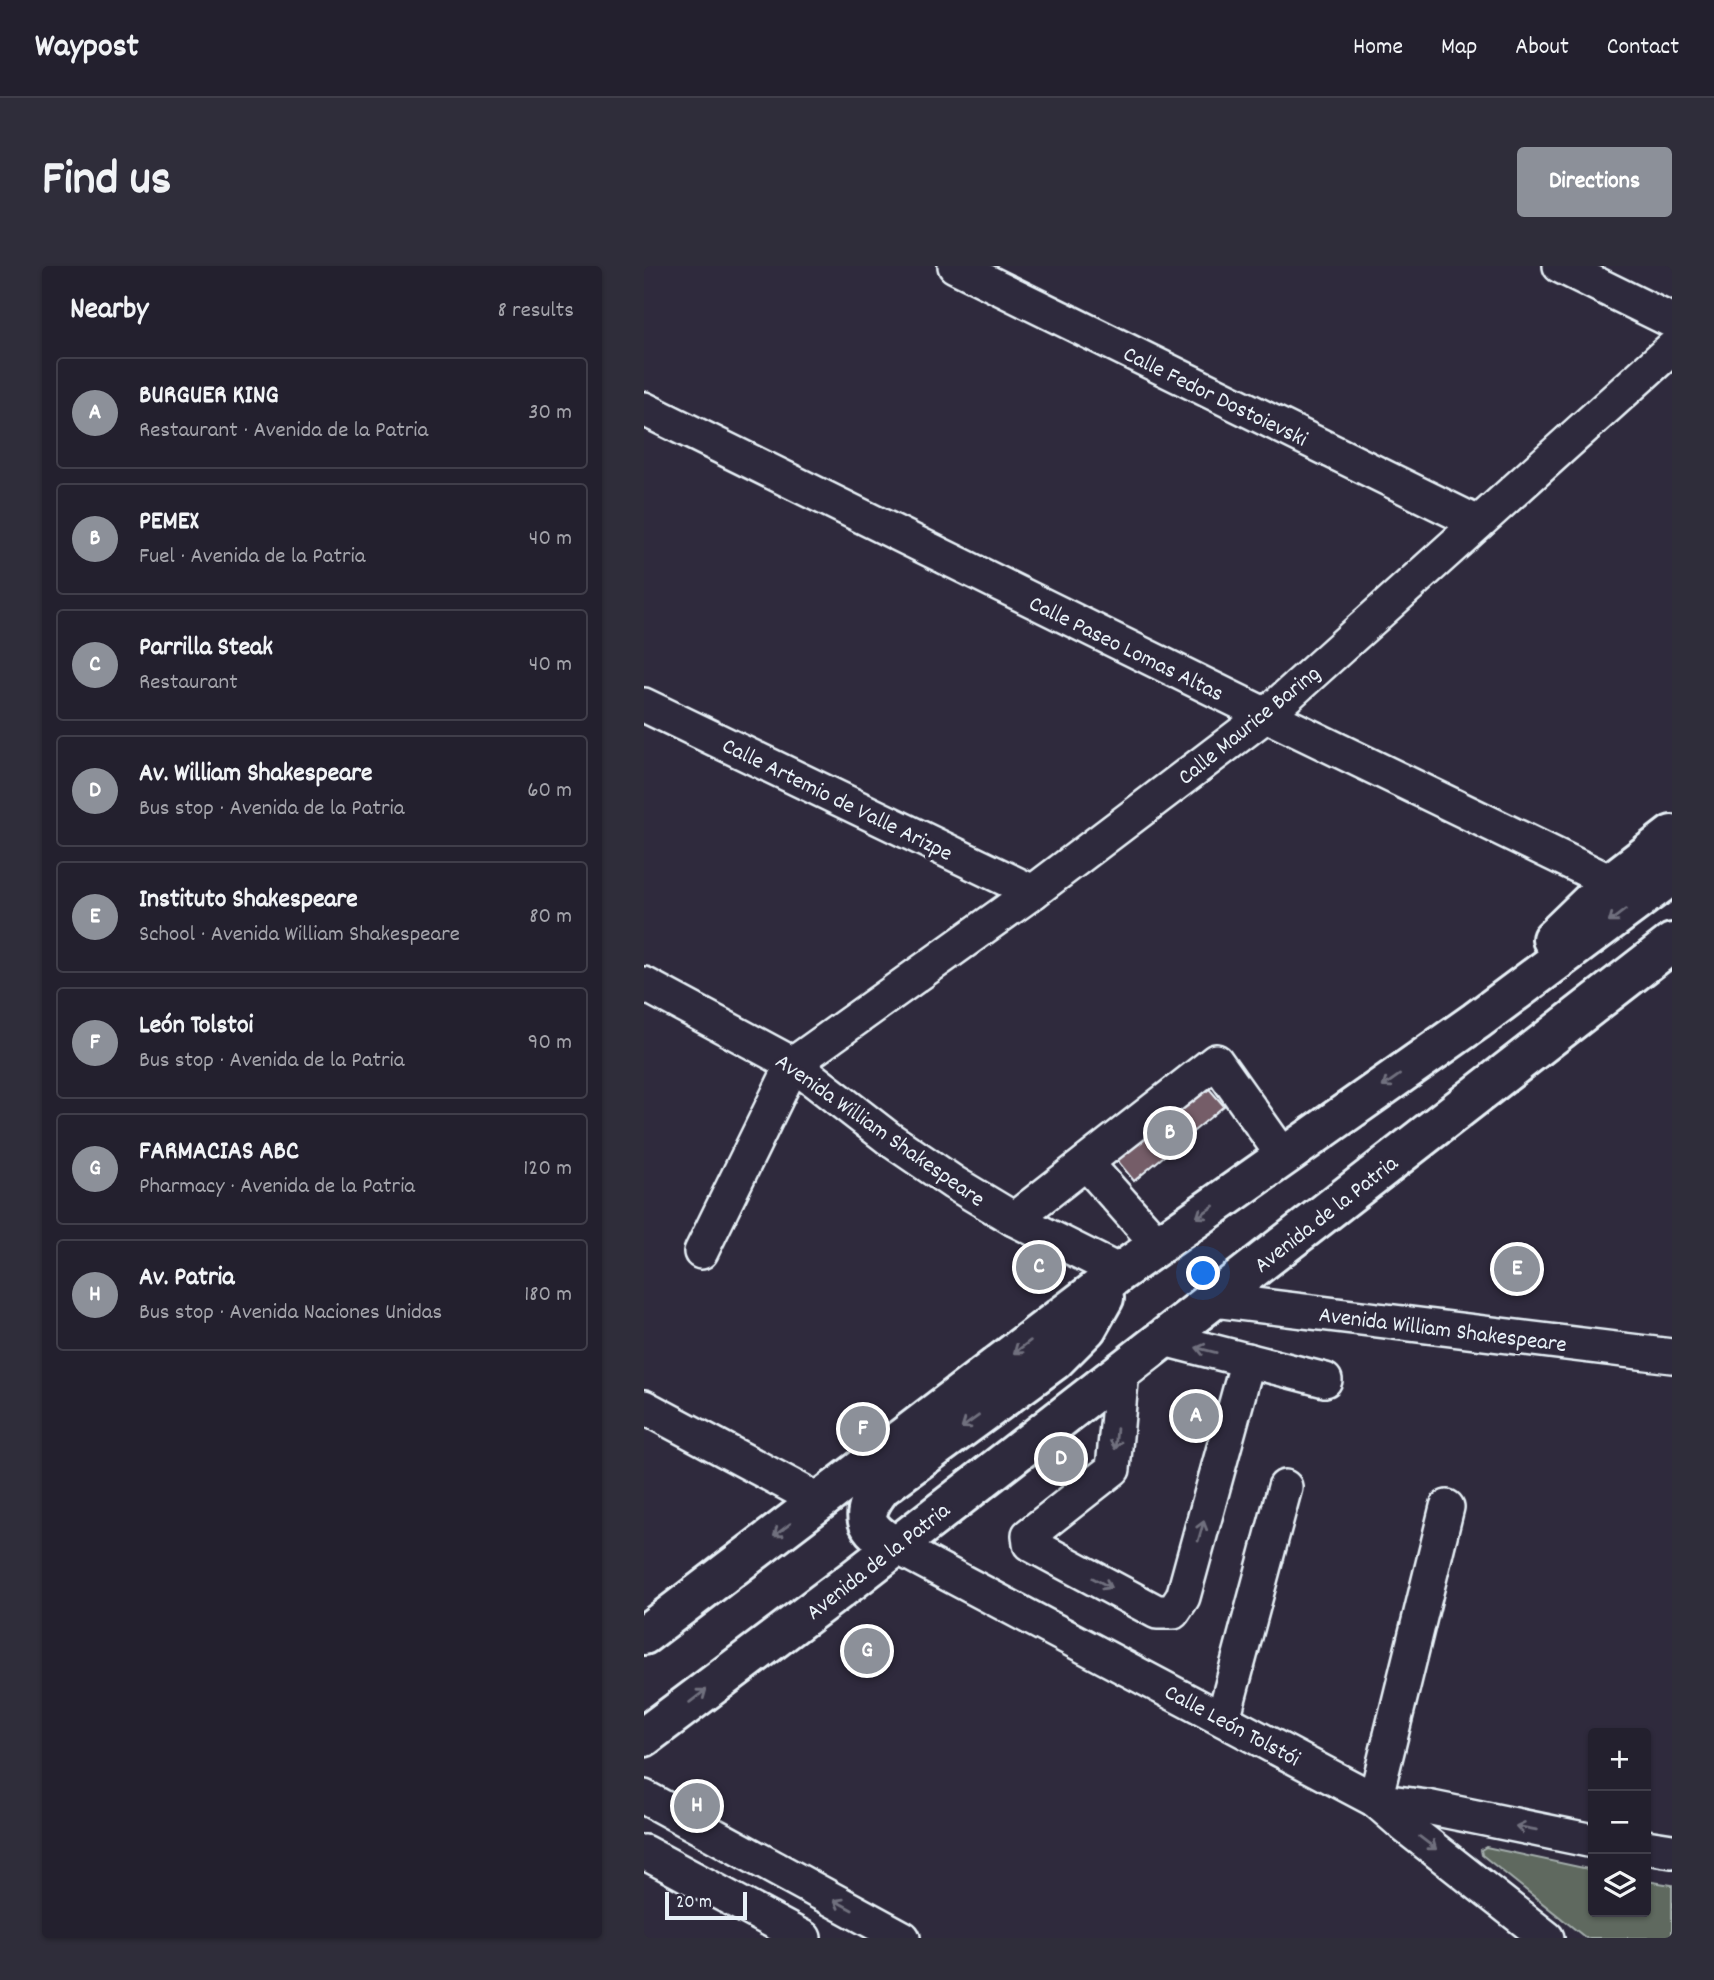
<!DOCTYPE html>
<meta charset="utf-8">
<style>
:root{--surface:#23202e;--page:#2f2d3a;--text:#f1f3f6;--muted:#a3a3aa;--line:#403e4a;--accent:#8c9099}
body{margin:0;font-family:Dekko,sans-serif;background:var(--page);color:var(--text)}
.controls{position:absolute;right:21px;bottom:21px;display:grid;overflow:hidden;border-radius:7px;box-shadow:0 2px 5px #0004}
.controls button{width:63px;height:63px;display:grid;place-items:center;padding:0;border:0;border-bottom:2px solid var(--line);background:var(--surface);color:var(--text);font:35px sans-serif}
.scale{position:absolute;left:21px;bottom:18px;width:82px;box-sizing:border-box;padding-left:7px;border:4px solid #e8f1f8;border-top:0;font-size:19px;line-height:24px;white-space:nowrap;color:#e8f1f8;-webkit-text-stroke:5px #2f2a3d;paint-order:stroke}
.you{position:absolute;left:560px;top:1008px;width:24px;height:24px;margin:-18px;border:5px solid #fff;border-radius:50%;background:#1a73e8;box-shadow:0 0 0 10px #1a73e833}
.badge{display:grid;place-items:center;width:46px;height:46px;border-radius:50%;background:var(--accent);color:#fff;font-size:23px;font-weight:700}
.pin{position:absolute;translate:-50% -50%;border:4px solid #fff;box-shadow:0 2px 7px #0006}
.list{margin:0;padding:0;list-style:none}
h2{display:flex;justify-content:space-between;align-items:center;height:91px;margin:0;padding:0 28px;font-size:30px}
h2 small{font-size:23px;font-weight:400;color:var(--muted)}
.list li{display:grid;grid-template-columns:46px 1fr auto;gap:21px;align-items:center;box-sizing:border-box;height:112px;margin:0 14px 14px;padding:0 14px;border:2px solid var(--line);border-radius:7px}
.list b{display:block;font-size:26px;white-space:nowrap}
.list p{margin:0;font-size:23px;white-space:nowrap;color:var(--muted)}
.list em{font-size:23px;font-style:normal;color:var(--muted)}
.icon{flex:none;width:38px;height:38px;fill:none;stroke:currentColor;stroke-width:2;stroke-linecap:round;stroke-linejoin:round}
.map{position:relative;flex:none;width:1028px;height:1672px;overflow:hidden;border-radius:7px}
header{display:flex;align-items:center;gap:42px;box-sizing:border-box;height:98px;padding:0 35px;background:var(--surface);border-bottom:2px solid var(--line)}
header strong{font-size:33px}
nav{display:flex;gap:38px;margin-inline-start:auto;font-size:24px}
.intro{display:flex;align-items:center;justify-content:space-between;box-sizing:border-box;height:168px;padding:0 42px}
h1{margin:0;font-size:49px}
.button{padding:18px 32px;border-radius:7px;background:var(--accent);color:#fff;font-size:24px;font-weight:700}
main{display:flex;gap:42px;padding:0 42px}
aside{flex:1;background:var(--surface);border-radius:7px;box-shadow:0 2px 5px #0004}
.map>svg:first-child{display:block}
.green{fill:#5e695e;stroke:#a3adab;stroke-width:2}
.building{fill:#755d67;stroke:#e8f1f8;stroke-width:2}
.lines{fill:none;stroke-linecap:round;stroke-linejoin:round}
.minor-casing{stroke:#e8f1f8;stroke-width:38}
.major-casing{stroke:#e8f1f8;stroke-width:44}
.minor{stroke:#2f2a3d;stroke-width:33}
.major{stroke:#2f2a3d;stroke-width:38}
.oneway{stroke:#70707e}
.labels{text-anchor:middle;stroke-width:7;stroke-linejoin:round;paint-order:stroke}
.street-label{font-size:23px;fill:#e8f1f8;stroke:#2f2a3d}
</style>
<header>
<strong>Waypost</strong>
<nav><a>Home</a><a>Map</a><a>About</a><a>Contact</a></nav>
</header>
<div class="intro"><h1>Find us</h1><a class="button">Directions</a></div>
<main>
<aside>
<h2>Nearby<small>8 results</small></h2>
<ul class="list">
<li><span class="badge">A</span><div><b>BURGUER KING</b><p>Restaurant · Avenida de la Patria</p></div><em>30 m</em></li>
<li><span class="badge">B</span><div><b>PEMEX</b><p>Fuel · Avenida de la Patria</p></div><em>40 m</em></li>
<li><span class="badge">C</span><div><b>Parrilla Steak</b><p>Restaurant</p></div><em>40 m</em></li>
<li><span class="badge">D</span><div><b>Av. William Shakespeare</b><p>Bus stop · Avenida de la Patria</p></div><em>60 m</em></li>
<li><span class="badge">E</span><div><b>Instituto Shakespeare</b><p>School · Avenida William Shakespeare</p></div><em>80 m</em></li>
<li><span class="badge">F</span><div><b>León Tolstoi</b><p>Bus stop · Avenida de la Patria</p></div><em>90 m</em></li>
<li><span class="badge">G</span><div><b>FARMACIAS ABC</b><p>Pharmacy · Avenida de la Patria</p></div><em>120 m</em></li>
<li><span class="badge">H</span><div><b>Av. Patria</b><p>Bus stop · Avenida Naciones Unidas</p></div><em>180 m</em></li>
</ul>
</aside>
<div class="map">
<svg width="1028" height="1672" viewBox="0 0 1028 1672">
<rect width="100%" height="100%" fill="#2f2a3d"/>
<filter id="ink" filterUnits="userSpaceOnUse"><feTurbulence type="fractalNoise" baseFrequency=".0143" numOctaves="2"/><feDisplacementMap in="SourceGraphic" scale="14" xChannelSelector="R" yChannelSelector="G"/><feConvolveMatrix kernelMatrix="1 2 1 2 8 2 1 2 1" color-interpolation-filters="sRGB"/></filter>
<g filter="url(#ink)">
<polygon class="green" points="842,1581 949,1604 949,1646 1002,1646 1002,1615 1028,1619 1028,1672 942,1672 838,1589 837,1584"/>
<polygon class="building" points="561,818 580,840 490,915 472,893"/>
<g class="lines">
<defs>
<g id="minor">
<polyline points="311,0 834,257"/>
<polyline points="916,0 1028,55"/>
<polyline points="0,143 622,449 967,616"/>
<polyline points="0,439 389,626"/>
<polyline points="0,718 149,798 247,874 310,917 370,953 476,1006"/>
<polyline points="442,897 515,979"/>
<polyline points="370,953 572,795 640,891"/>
<polyline points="57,986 149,798 389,626 622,449 1028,82"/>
<polyline points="570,1034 1028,1090"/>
<polyline points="520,1073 681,1114"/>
<polyline points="478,1105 469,1203 385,1269 386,1278 513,1346 529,1346 539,1331 604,1094"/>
<polyline points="0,1141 176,1235"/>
<polyline points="251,1280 731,1534 762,1561 903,1672"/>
<polyline points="579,1453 641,1221"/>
<polyline points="0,1531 259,1672"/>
<polyline points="731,1534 803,1241"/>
<polyline points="731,1534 783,1541 949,1575"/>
<polyline points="1002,1581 1028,1585"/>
<polyline points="0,1586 160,1672"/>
</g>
<g id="major">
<polyline points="908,673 967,616 1028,569"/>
<path d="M 251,1280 C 220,1262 214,1250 238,1221 L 410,1095 L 443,1062 L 460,1032"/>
<polyline points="0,1369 476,1006 832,755 1028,609"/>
<polyline points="0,1471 210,1313 1028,677"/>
</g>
</defs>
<use href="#minor" class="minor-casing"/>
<use href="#major" class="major-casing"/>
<use href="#minor" class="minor"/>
<use href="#major" class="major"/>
</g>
<defs><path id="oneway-shaft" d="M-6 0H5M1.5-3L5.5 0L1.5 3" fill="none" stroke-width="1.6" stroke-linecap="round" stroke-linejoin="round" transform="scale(1.75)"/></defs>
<g class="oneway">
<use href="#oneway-shaft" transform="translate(973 650) rotate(143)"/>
<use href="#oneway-shaft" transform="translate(747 815) rotate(145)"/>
<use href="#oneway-shaft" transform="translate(561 946) rotate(145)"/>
<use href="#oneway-shaft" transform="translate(378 1081) rotate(143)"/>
<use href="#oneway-shaft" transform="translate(562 1084) rotate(-166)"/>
<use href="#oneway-shaft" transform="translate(326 1156) rotate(144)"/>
<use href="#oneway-shaft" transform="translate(472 1173) rotate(95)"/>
<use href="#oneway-shaft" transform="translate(138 1264) rotate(143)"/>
<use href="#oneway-shaft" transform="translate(557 1265) rotate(-74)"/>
<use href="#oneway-shaft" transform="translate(458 1317) rotate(28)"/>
<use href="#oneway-shaft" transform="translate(54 1430) rotate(-37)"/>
<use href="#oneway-shaft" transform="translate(882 1562) rotate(-170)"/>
<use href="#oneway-shaft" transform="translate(784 1577) rotate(37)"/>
<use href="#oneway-shaft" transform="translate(199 1639) rotate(-151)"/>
</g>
</g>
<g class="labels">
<g class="street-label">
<text transform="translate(572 129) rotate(26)" y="8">Calle Fedor Dostoievski</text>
<text transform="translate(483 381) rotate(26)" y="8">Calle Paseo Lomas Altas</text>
<text transform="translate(604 458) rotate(-39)" y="8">Calle Maurice Baring</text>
<text transform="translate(194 532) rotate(26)" y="8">Calle Artemio de Valle Arizpe</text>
<text transform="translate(237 863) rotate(35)" y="8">Avenida William Shakespeare</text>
<text transform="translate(681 947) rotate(-38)" y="8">Avenida de la Patria</text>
<text transform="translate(799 1062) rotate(7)" y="8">Avenida William Shakespeare</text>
<text transform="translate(233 1294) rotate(-38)" y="8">Avenida de la Patria</text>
<text transform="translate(589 1458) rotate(28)" y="8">Calle León Tolstói</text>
</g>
</g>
</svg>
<div class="controls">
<button>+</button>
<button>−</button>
<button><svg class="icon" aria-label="layers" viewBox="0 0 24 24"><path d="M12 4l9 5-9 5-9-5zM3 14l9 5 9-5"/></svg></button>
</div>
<div class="scale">20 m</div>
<div class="you"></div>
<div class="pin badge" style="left:552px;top:1150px">A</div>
<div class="pin badge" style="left:526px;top:867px">B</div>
<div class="pin badge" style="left:395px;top:1001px">C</div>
<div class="pin badge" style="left:417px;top:1193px">D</div>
<div class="pin badge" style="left:873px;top:1003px">E</div>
<div class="pin badge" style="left:219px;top:1163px">F</div>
<div class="pin badge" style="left:223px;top:1385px">G</div>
<div class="pin badge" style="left:53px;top:1540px">H</div>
</div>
</main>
